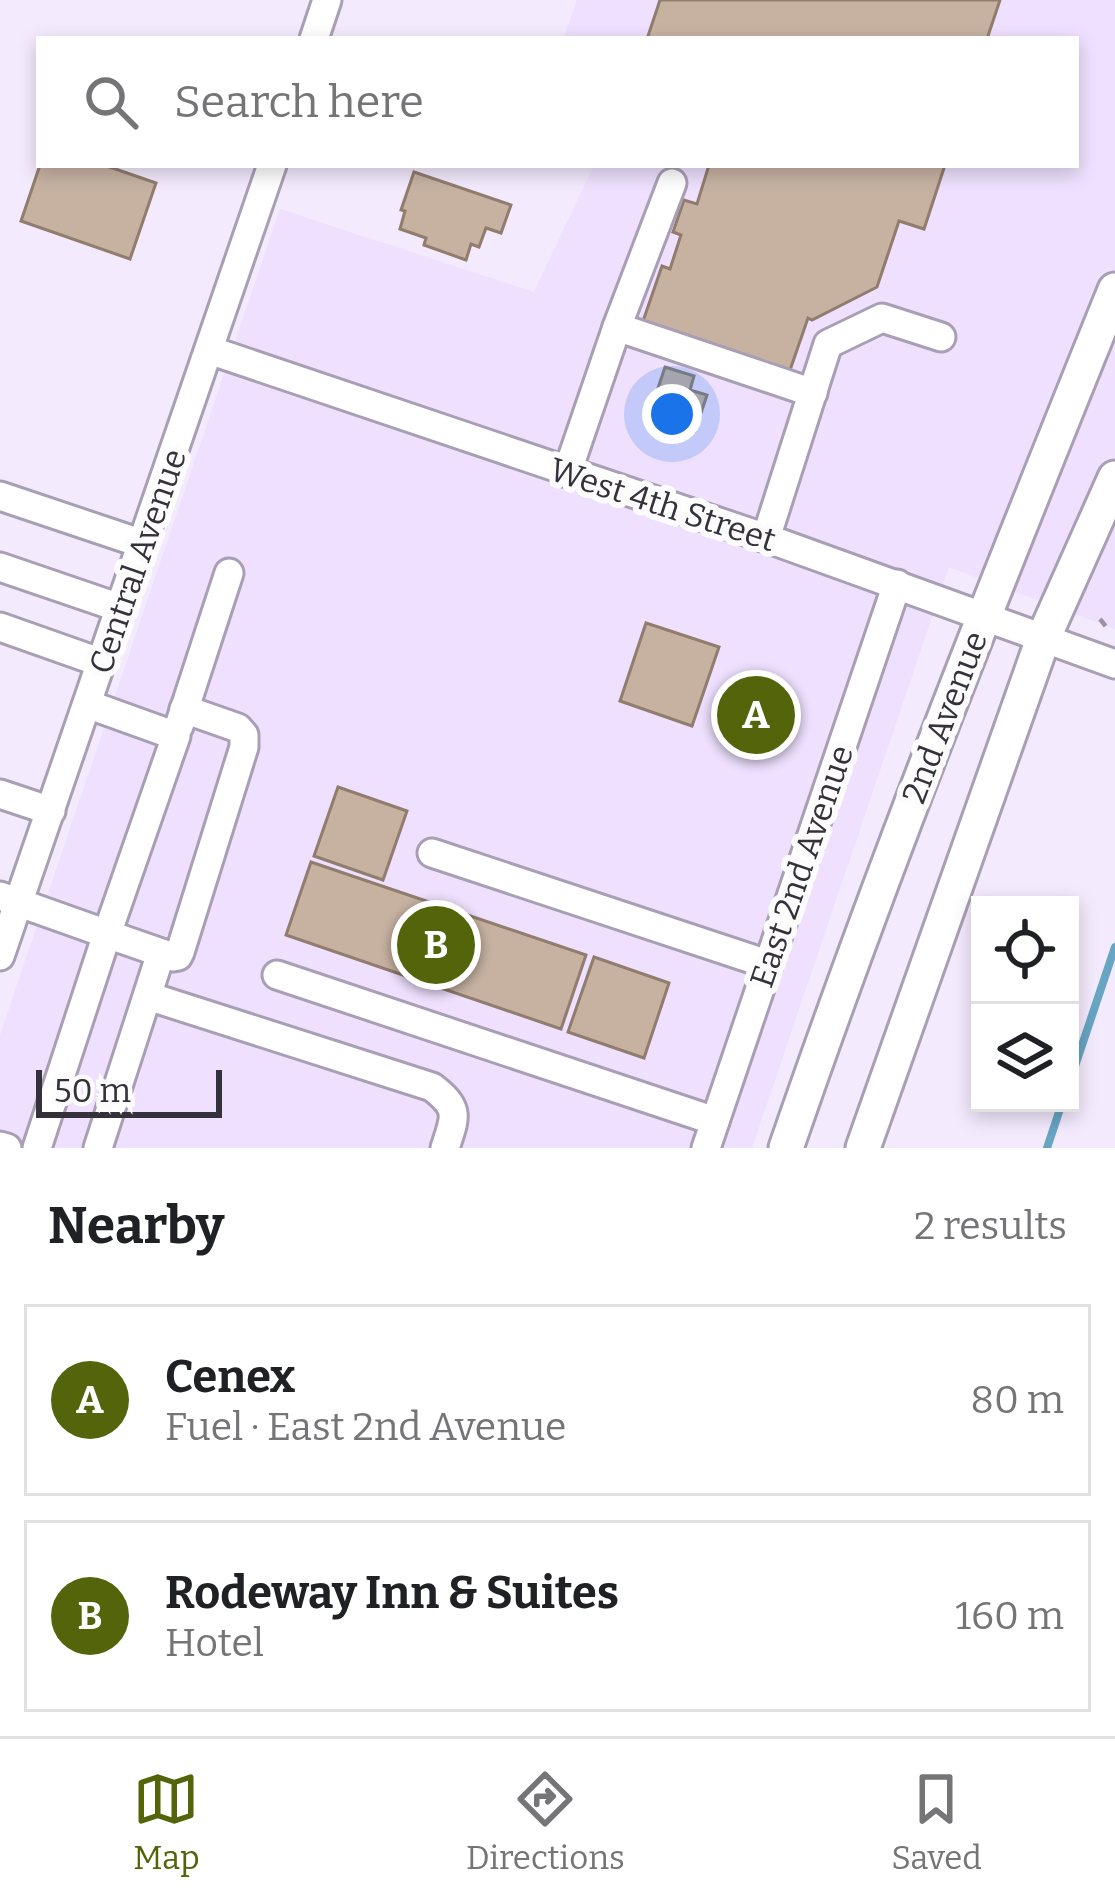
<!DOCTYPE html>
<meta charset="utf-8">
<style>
:root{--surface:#fff;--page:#f2f2f2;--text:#202124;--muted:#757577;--line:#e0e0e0;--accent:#54640a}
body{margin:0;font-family:Bitter,serif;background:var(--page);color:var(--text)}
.controls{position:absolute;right:36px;bottom:36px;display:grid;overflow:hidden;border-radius:0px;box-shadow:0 6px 18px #0003}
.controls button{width:108px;height:108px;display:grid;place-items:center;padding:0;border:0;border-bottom:3px solid var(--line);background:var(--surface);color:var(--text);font:60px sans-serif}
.scale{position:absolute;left:36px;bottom:30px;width:186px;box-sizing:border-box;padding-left:12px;border:6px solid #35313a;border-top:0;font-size:33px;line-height:42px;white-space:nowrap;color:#35313a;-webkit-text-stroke:9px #fcfcfc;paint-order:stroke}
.you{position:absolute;left:672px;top:414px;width:42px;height:42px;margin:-30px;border:9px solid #fff;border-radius:50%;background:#1a73e8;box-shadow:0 0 0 18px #1a73e833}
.badge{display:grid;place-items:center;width:78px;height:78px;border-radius:50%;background:var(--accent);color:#fff;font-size:39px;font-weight:700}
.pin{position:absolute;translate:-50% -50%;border:6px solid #fff;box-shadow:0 3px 12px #0006}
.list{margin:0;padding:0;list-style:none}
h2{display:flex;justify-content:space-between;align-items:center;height:156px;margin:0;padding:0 48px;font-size:51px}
h2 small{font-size:39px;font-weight:400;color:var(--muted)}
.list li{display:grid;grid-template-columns:78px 1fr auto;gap:36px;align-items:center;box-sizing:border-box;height:192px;margin:0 24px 24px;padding:0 24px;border:3px solid var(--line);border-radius:0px}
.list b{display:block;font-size:45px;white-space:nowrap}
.list p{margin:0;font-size:39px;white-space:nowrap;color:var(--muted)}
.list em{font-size:39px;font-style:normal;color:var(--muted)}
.icon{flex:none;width:66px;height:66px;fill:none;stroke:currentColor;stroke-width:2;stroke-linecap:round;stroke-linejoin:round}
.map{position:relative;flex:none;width:1115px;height:1148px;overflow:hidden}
.search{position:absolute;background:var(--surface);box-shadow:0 6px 18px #0003;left:36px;right:36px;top:36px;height:132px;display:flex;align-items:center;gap:30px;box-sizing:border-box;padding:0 42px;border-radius:0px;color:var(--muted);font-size:45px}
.sheet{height:588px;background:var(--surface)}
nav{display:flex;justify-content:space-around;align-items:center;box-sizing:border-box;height:168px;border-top:3px solid var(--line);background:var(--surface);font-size:33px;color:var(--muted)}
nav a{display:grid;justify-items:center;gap:6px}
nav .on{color:var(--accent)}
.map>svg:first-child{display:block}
.built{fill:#eee0fe}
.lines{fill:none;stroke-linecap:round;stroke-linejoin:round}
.stream{stroke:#67a5c3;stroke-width:8}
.building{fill:#c7b2a2;stroke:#907d6d;stroke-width:3}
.minor-casing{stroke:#a99fb5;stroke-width:33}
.major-casing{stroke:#a99fb5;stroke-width:39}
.path{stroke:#9a93a1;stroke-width:4.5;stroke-dasharray:9 9;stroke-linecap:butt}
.minor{stroke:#fff;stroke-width:27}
.major{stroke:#fff;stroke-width:33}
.labels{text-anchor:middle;stroke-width:12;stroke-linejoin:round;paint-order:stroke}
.street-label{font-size:33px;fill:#35313a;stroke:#fcfcfc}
</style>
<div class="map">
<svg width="1115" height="1148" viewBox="0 0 1115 1148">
<rect width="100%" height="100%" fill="#f3eafd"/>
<polygon class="built" points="577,0 1115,0 1115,629 949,567 752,1148 0,1148 0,1035 280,209 534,292 594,165 1076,165 1076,39 563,39"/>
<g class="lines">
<g class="stream">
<polyline points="1070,1081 1115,947"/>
<polyline points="1047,1148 1062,1103"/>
</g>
</g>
<g class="building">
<polygon points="660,0 1000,0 987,39 647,39"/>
<polygon points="40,165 104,165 156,183 130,259 21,221"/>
<polygon points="709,165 945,165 924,229 899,221 877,287 812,320 808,318 789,373 642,324 662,266 670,269 681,235 673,232 684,200 697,204"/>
<polygon points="414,172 511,205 501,233 486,228 479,247 471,244 466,260 424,245 426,238 400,229 405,211 401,210"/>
<polygon points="665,367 694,376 690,390 707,395 695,431 649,415"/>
<polygon points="646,623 719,647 692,726 620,701"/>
<polygon points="737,694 787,710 779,735 729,719"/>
<polygon points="338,787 407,811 383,880 314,856"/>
<polygon points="311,862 586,955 561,1029 286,935"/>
<polygon points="594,957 669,983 644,1058 568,1032"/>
</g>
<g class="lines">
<defs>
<g id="minor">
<polyline points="314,39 327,0"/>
<polyline points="617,327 813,393"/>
<polyline points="209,350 766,538 1115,664"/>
<polyline points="567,473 617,327 672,183"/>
<polyline points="0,496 143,544"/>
<polyline points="766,538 828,344 882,318 941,337"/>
<polyline points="0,567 120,608"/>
<polyline points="0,627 102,663"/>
<polyline points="179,726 229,573"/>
<polyline points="0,794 51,811"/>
<polyline points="432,853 767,964"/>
<polyline points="0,896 107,934 176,736 87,704"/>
<polyline points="0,956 272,165"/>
<polyline points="277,975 715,1121"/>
<path d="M 148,996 L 432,1087 C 461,1109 455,1117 445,1148"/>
<polyline points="0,1146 7,1148"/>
<polyline points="37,1148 107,934 173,957 178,956 180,952 244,747 244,735 238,728 184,709"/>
<polyline points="98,1148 161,953"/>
<polyline points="706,1148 897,584"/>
</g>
<g id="major">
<path d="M 786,1148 C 886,858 1000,574 1115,290"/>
<polyline points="863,1148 1043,639 1115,478"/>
</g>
</defs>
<use href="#minor" class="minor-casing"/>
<use href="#major" class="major-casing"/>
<polyline class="path" points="1100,619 1111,633"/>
<use href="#minor" class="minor"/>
<use href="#major" class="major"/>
</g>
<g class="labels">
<g class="street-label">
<text transform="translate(663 504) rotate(18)" y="12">West 4th Street</text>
<text transform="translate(137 561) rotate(-71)" y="12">Central Avenue</text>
<text transform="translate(944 717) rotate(-69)" y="12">2nd Avenue</text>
<text transform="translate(801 866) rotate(-71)" y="12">East 2nd Avenue</text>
</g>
</g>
</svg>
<div class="controls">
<button><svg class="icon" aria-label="locate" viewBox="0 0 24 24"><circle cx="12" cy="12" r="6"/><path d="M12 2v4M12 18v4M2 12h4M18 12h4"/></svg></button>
<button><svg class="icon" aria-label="layers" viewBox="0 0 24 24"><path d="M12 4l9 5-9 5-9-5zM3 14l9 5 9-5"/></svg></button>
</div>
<div class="scale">50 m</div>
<div class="you"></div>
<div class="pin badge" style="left:756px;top:715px">A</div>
<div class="pin badge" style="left:436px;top:945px">B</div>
<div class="search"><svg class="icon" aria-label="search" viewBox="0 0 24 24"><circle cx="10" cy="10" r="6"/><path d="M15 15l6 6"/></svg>Search here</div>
</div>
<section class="sheet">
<h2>Nearby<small>2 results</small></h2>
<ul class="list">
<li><span class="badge">A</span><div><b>Cenex</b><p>Fuel · East 2nd Avenue</p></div><em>80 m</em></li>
<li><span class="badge">B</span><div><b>Rodeway Inn &amp; Suites</b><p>Hotel</p></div><em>160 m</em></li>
</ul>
</section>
<nav>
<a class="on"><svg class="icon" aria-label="map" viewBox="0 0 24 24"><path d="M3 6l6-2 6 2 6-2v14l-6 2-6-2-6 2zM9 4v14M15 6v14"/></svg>Map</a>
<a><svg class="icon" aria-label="directions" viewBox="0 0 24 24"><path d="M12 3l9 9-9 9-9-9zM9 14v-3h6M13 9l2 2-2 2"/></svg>Directions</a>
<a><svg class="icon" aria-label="saved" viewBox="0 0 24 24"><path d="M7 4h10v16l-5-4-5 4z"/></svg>Saved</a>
</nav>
